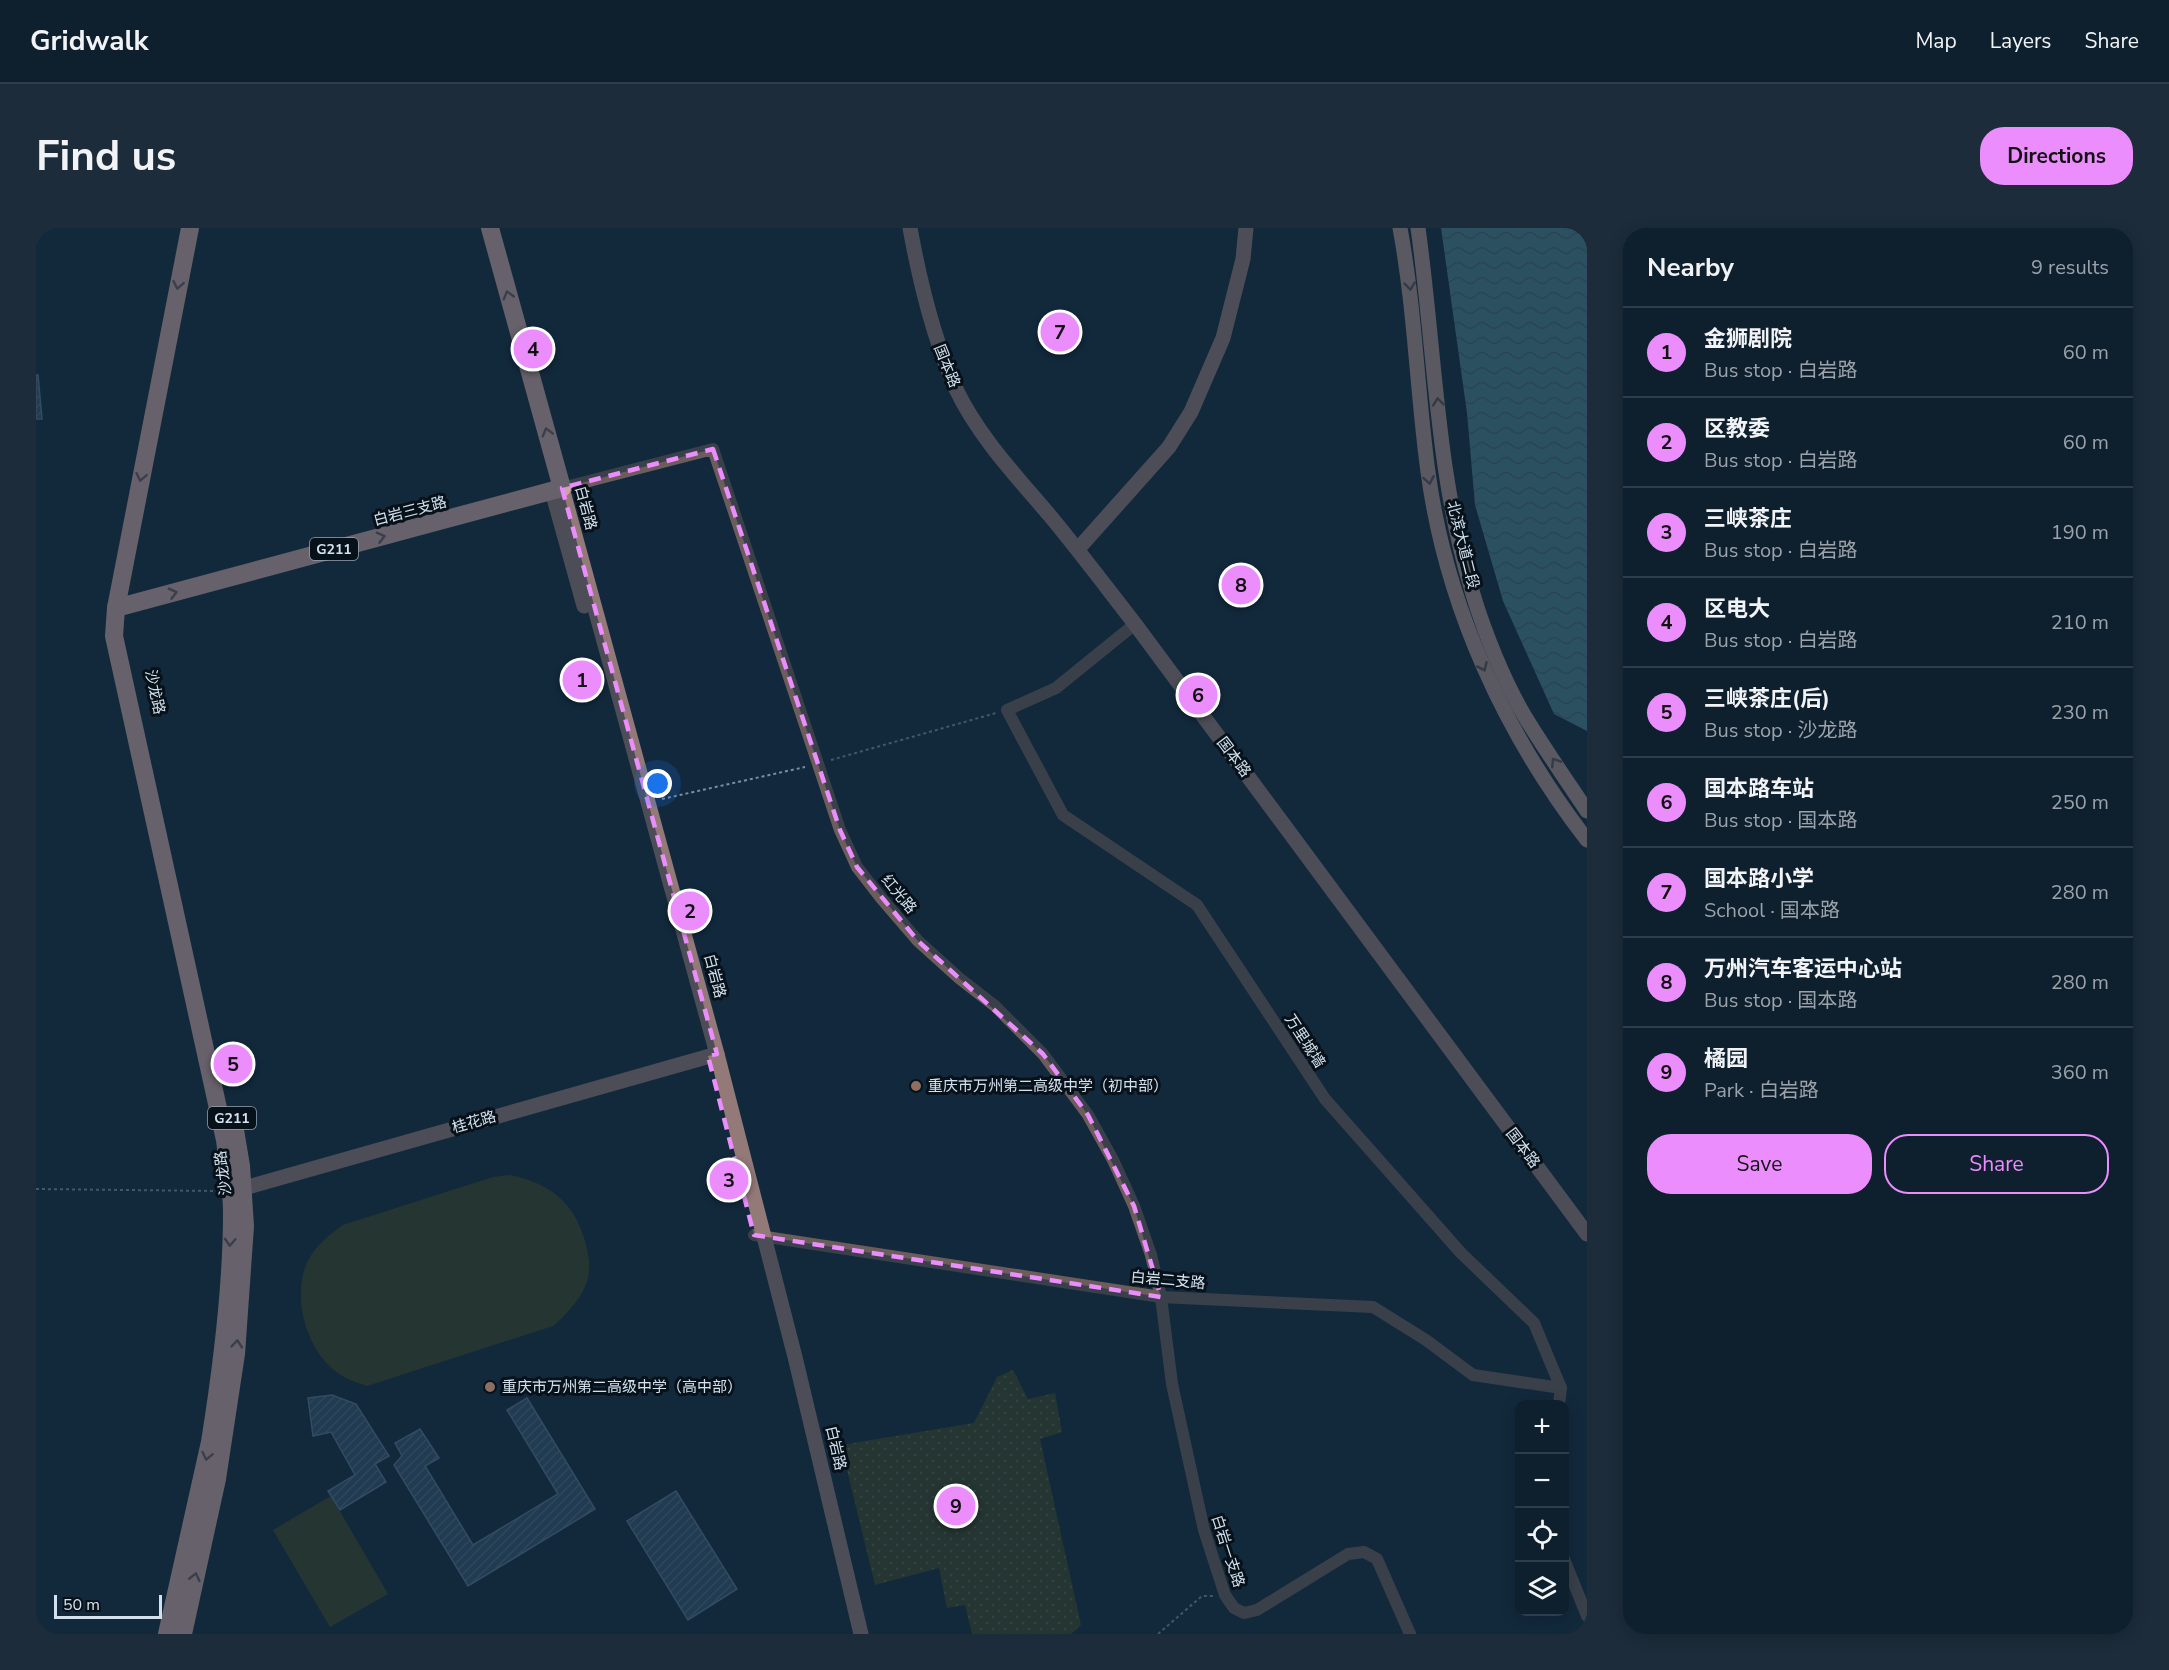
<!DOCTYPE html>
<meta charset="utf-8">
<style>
:root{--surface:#0e1f2e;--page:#1c2c3a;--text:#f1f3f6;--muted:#9ba2aa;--line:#2e3d4a;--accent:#eb8dfc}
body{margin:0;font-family:"Nunito Sans","Noto Sans SC",sans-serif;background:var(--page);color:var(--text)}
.controls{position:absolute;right:18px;bottom:18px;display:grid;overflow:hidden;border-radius:12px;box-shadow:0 3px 15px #0003}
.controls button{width:54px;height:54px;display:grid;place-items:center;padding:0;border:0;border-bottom:2px solid var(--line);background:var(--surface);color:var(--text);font:30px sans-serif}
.scale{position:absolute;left:18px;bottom:15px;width:108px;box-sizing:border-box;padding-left:6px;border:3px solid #d3e1ee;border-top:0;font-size:16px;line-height:21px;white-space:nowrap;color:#d3e1ee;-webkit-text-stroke:4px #07111a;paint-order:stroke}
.you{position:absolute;left:622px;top:556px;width:21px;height:21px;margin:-15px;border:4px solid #fff;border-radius:50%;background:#1a73e8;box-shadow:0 0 0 9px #1a73e833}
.badge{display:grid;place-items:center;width:39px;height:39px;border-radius:50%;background:var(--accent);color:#111;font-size:20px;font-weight:700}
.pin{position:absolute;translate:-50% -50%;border:3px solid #fff;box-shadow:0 2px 6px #0006}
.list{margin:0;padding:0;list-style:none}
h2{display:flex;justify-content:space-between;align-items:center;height:78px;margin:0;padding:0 24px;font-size:26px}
h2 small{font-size:20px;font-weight:400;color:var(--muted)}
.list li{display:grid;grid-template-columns:39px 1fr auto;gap:18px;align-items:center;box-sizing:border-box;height:90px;padding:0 24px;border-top:2px solid var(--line)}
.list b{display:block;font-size:22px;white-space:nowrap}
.list p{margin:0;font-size:20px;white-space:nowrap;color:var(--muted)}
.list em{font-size:20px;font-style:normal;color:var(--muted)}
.actions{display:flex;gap:12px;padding:18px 24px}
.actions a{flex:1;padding:14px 0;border:2px solid var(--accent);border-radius:24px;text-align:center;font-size:21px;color:var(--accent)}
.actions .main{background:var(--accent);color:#111}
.icon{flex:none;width:33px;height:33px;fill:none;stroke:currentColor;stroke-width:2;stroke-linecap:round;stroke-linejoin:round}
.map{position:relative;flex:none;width:1551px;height:1406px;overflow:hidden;border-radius:24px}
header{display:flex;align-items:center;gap:36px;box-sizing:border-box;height:84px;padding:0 30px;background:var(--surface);border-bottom:2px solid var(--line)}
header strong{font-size:28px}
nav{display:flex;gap:33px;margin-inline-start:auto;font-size:21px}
.intro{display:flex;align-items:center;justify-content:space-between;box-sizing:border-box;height:144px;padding:0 36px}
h1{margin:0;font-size:42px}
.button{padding:15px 27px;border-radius:24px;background:var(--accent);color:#111;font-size:21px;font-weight:700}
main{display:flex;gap:36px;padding:0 36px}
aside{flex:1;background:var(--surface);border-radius:24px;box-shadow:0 3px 15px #0003}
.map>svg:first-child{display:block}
.green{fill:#3c4426}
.park{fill:url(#park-dots)}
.water{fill:url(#water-waves)}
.building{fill:url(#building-hatch);stroke:#5b748c;stroke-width:1.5}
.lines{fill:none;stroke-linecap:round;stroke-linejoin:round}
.path{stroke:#7c8e9e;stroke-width:2;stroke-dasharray:3 3;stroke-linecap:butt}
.street{stroke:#6c5c5b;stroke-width:12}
.secondary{stroke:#937977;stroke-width:15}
.primary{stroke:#b1908e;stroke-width:15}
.highway{stroke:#cca4a2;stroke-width:18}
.oneway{stroke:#6a5a5e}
.oneway2{stroke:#5c5054}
.marked{fill:none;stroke:#eb8dfc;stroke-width:4.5;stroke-dasharray:12 8;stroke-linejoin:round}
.education-dot{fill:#8d6e63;stroke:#07111a;stroke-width:2}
.labels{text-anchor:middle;stroke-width:6;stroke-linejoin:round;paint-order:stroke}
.shield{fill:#07111a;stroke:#96a3ae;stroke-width:1.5}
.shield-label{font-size:14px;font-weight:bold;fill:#d3e1ee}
.street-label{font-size:15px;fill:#d3e1ee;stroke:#07111a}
.poi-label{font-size:15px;fill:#d3e1ee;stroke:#07111a;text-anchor:start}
</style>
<header>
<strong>Gridwalk</strong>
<nav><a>Map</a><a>Layers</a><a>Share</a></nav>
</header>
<div class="intro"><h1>Find us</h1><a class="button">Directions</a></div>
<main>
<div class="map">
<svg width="1551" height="1406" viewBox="0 0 1551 1406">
<defs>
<pattern id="park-dots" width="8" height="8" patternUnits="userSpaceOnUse" patternTransform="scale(1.5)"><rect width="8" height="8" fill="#3c4426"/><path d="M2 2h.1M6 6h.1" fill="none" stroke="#575f46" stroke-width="1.8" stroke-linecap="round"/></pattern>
<pattern id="water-waves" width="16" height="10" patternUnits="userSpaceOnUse" patternTransform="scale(1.5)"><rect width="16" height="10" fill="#4a7e8b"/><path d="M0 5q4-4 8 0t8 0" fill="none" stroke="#466770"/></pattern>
<pattern id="building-hatch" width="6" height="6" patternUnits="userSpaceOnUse" patternTransform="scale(1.5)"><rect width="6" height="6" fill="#32516d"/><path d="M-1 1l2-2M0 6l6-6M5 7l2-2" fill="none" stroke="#4f6a82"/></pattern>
</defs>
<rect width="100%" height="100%" fill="#12293d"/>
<g class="green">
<path d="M 474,947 C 513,955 538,974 549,1013 C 552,1025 555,1038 552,1050 C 547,1069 532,1085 517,1098 L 331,1158 C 322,1155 312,1152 305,1147 C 269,1125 252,1061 276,1026 C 284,1014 296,1005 307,997 L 457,949 Z"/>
<polygon points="295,1268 352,1366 294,1399 237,1302"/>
</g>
<polygon class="park" points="977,1142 992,1171 1019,1165 1026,1204 1004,1211 1045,1397 1035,1406 936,1406 929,1377 911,1380 903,1340 839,1357 805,1217 938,1195 961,1149"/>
<polygon class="water" points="1405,0 1551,0 1551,503 1518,486 1467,373 1439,277 1431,185"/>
<g class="building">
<polygon points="0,147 2,147 6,191 0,191"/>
<polygon points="296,1167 320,1176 353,1228 339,1236 350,1254 304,1282 292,1263 319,1247 295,1204 277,1208 272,1170"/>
<polygon points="491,1170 559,1281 432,1358 358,1237 366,1228 359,1215 384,1201 403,1230 389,1238 437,1317 522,1266 471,1182"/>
<polygon points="640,1263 701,1361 652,1392 591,1293"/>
</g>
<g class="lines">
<g class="path">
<polyline points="795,532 960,485"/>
<polyline points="626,571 769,539"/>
<polyline points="0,961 180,963"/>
<polyline points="1122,1406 1166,1368 1177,1368"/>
</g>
<g class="street">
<polyline points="526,260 677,221 804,602 821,639 845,670 882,713 923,750 959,778 1007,826 1052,887 1077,932 1098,978 1115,1027 1125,1069 1136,1156 1168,1302 1189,1367 1198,1380 1208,1385 1221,1382 1312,1326 1328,1324 1341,1331 1374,1406"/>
<polyline points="1099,396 1020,460 971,482 1027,587 1161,677 1289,871 1425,1025 1498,1095 1525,1160 1523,1176"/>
<polyline points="718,1007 1125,1069 1337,1079 1390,1112 1437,1147 1525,1160"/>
<polyline points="1528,1331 1551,1388"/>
</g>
<g class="secondary">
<path d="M 874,0 C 884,55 897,110 920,161 C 942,208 982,250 1015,289 C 1044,324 1071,360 1099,396 L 1551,1006"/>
<polyline points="526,260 681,826 759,1129 825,1406"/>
<polyline points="516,263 548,378"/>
<polyline points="1042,321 1133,219 1155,184 1187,110 1207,31 1210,0"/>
<polyline points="198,963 681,826"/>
</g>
<g class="primary">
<path d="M 1364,0 C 1379,81 1381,163 1392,244 C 1410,378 1469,506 1551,612"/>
<path d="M 1382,0 C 1399,121 1400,245 1436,363 C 1448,404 1469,456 1491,492 C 1510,523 1531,553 1551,583"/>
</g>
<g class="highway">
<polyline points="80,380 526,260 454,0"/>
<path d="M 131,1406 L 174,1214 C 186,1139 196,1061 196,985 C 196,961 192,937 189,912 L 78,408 L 80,380 L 154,0"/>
<polyline points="147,1406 181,1251 200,1126 209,998 205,938 199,902"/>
</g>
</g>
<defs><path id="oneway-chevron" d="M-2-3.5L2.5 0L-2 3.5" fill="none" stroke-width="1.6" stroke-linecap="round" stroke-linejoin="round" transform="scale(1.5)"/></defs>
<g class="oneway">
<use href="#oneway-chevron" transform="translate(142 57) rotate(101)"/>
<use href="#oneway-chevron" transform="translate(472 67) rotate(-106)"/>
<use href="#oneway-chevron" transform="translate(511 204) rotate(-106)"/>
<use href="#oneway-chevron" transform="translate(105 249) rotate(101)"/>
<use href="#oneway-chevron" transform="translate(345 309) rotate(-15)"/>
<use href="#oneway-chevron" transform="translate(137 365) rotate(-15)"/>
<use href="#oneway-chevron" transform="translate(194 1014) rotate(93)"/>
<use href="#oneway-chevron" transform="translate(201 1116) rotate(-85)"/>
<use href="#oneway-chevron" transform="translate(171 1228) rotate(102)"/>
<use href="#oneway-chevron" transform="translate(159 1349) rotate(-77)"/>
</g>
<g class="oneway2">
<use href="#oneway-chevron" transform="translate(1374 58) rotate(84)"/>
<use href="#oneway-chevron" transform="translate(1402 174) rotate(-96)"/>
<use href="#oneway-chevron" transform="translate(1393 252) rotate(80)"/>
<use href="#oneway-chevron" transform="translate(1447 439) rotate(66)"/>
<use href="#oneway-chevron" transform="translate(1519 534) rotate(-123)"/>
</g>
<path d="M0 0H1551V1406H0ZM 677,221 L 804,602 L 821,639 L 882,713 L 1007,826 L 1052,887 L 1098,978 L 1125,1069 L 718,1007 L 672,828 L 681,826 L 526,260 Z" fill="#12293d" fill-opacity=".55" fill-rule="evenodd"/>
<path class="marked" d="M 677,221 L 804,602 L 821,639 L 882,713 L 1007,826 L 1052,887 L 1098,978 L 1125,1069 L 718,1007 L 672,828 L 681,826 L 526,260 Z"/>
<g class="education-dot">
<circle cx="880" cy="858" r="6"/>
<circle cx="454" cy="1159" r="6"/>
</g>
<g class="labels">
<g class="shield">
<rect x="274" y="310" width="48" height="22" rx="4.5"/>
<rect x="172" y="879" width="48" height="22" rx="4.5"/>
</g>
<g class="shield-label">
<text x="298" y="326">G211</text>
<text x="196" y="895">G211</text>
</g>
<g class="street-label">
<text transform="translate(911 138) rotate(68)" y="5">国本路</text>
<text transform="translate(550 280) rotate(75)" y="5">白岩路</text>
<text transform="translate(374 283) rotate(-15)" y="5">白岩三支路</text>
<text transform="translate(1427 317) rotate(76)" y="5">北滨大道二段</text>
<text transform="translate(119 464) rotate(78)" y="5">沙龙路</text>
<text transform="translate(1198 529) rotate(53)" y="5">国本路</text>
<text transform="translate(863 666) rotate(50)" y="5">红光路</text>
<text transform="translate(679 748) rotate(75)" y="5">白岩路</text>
<text transform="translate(1269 813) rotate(57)" y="5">万里城墙</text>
<text transform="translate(438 894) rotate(-16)" y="5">桂花路</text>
<text transform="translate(1487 920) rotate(53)" y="5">国本路</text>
<text transform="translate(187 945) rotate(-97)" y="5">沙龙路</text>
<text transform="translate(1132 1052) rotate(5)" y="5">白岩二支路</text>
<text transform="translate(800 1220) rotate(77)" y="5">白岩路</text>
<text transform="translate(1192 1323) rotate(72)" y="5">白岩一支路</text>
</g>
<g class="poi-label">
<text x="892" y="863">重庆市万州第二高级中学（初中部）</text>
<text x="466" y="1164">重庆市万州第二高级中学（高中部）</text>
</g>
</g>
</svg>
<div class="controls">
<button>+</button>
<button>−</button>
<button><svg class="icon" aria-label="locate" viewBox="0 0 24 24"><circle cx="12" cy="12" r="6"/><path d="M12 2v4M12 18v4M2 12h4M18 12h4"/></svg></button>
<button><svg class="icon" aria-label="layers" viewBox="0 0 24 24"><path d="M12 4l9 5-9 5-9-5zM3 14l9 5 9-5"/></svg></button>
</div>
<div class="scale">50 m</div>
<div class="you"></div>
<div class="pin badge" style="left:546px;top:452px">1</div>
<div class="pin badge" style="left:654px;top:683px">2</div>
<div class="pin badge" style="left:693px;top:952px">3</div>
<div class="pin badge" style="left:497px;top:121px">4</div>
<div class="pin badge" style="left:197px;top:836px">5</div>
<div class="pin badge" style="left:1162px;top:467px">6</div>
<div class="pin badge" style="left:1024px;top:104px">7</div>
<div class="pin badge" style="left:1205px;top:357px">8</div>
<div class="pin badge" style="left:920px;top:1278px">9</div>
</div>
<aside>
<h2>Nearby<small>9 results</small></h2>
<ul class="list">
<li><span class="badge">1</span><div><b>金狮剧院</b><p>Bus stop · 白岩路</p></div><em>60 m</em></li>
<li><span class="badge">2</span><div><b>区教委</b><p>Bus stop · 白岩路</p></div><em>60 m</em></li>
<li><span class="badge">3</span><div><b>三峡茶庄</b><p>Bus stop · 白岩路</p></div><em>190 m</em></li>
<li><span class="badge">4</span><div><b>区电大</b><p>Bus stop · 白岩路</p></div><em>210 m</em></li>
<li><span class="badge">5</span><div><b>三峡茶庄(后)</b><p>Bus stop · 沙龙路</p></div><em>230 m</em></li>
<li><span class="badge">6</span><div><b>国本路车站</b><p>Bus stop · 国本路</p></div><em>250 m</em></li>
<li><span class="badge">7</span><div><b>国本路小学</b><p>School · 国本路</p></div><em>280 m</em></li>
<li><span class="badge">8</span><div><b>万州汽车客运中心站</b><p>Bus stop · 国本路</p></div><em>280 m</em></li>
<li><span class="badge">9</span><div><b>橘园</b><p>Park · 白岩路</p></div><em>360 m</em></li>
</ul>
<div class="actions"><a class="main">Save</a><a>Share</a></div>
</aside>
</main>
